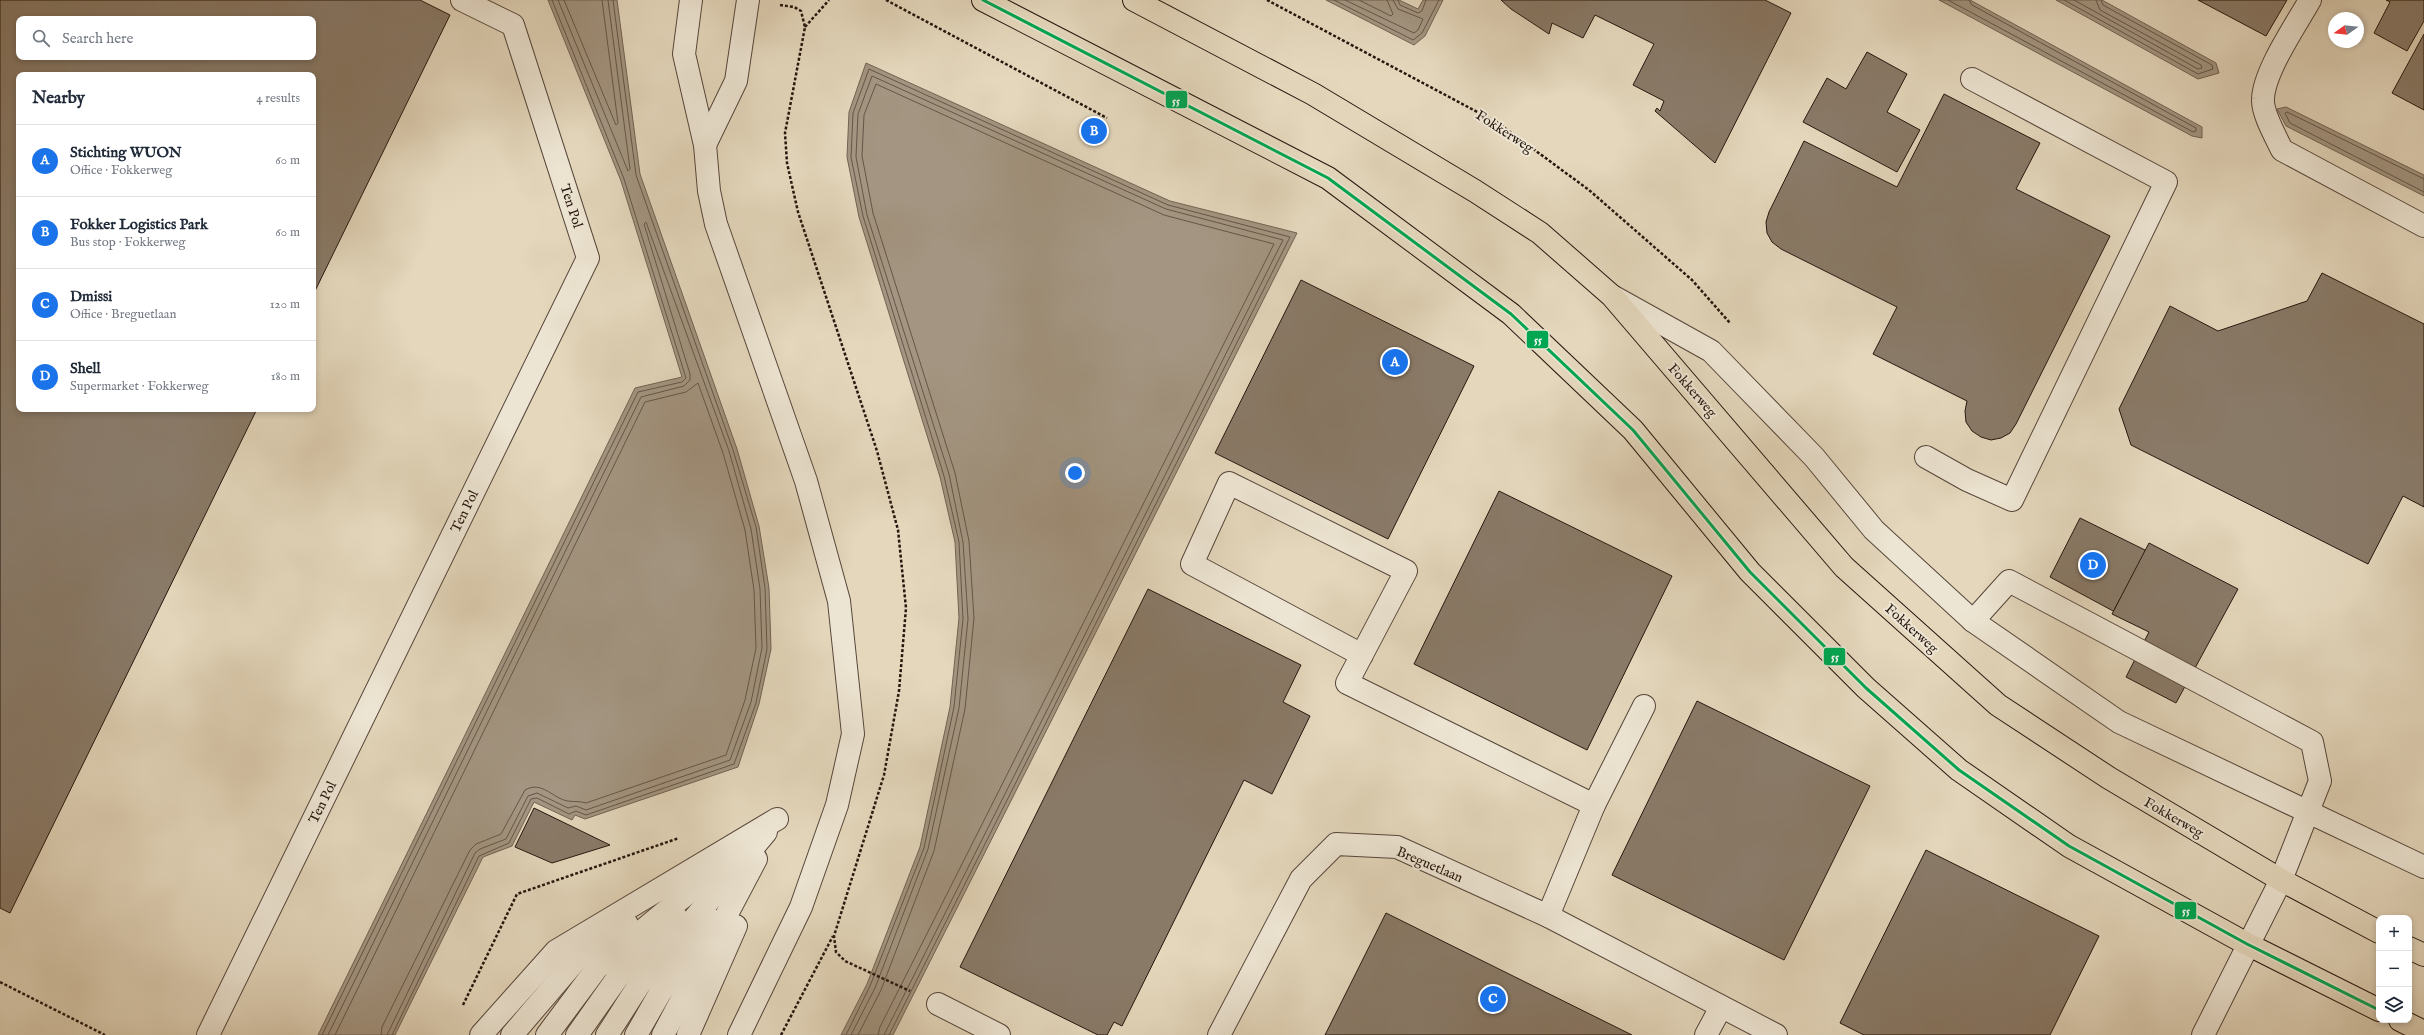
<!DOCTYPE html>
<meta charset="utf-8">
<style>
:root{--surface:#fff;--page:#f2f2f3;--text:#1f2937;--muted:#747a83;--line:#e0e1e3;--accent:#1a73e8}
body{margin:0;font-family:"IM FELL English",serif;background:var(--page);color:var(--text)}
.controls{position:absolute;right:12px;bottom:12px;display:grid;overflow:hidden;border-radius:8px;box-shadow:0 2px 6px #0003}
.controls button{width:36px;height:36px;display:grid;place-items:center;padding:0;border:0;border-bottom:1px solid var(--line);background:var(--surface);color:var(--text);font:20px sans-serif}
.compass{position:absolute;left:2328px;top:12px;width:36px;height:36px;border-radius:50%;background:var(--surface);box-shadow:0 2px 6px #0003;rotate:255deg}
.you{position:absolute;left:1075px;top:473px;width:14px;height:14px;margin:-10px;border:3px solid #fff;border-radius:50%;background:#1a73e8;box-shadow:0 0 0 6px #1a73e833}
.badge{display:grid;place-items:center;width:26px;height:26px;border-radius:50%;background:var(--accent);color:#fff;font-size:13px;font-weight:700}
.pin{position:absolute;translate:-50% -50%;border:2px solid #fff;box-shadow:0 1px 4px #0006}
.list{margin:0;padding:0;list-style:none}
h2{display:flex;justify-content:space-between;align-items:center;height:52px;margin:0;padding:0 16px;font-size:17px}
h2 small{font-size:13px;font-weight:400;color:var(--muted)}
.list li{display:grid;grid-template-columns:26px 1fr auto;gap:12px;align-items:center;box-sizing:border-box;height:72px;padding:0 16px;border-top:1px solid var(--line)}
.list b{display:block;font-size:15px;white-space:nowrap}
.list p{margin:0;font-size:13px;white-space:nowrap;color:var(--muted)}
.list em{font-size:13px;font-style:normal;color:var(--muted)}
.icon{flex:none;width:22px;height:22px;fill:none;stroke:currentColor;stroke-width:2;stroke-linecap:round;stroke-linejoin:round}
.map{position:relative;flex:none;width:2424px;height:1035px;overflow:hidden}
.search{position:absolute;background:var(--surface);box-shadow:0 2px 6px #0003;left:16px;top:16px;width:300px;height:44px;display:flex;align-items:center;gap:10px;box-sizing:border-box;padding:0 14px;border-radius:8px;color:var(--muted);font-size:15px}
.panel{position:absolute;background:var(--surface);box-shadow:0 2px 6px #0003;left:16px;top:72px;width:300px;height:340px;border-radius:8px}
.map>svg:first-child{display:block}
.water{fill:#a39581;stroke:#716253}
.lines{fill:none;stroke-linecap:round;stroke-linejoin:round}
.shore{stroke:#645648;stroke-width:1}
.building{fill:#897a68;stroke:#26160e;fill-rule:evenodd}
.minor-casing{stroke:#56463a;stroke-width:24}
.major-casing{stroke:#26160e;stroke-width:24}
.path{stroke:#26160e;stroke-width:2.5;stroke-dasharray:3 2;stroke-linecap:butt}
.minor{stroke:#ede5d3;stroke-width:22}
.major{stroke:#e4d7bc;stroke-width:22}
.bus-1-casing{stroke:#ede5d3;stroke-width:6}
.bus-1{stroke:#00a651;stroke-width:3}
.labels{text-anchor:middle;stroke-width:4;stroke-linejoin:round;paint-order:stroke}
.street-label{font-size:14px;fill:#26160e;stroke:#ede5d3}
.line-badge{stroke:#ede5d3;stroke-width:1.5}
.badge-label{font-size:11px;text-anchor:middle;font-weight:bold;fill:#fff}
</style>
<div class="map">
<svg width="2424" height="1035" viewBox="0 0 2424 1035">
<rect width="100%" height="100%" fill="#e4d7bc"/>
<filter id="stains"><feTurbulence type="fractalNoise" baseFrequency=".005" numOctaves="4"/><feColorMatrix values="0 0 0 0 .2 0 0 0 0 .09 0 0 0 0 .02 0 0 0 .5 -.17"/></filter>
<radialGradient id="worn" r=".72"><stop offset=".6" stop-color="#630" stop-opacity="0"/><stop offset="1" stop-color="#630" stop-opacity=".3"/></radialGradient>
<g class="water">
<polygon points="548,0 617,0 640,174 737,449 759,526 769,588 771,649 759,704 738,767 585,819 575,815 572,820 534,802 512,846 483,857 395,1035 318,1035 635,388 682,377 621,181"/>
<polygon points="1326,0 1399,0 1418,9 1423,0 1443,0 1425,36 1414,45"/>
<polygon points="1939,0 1970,0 2202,127 2202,138 2192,136"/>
<polygon points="2056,0 2102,0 2216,63 2219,73 2198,79"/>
<polygon points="866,63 1170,201 1297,233 893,1035 841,1035 867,984 920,847 950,707 959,618 955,542 940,477 859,217 847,157 849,112"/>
<polygon points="2286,107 2424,175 2424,196 2286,126 2277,109"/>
</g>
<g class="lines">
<g class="shore">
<polyline points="558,0 628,171 630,169 608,0"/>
<polyline points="564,0 616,125 618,123 602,0"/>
<polyline points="1334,0 1413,40 1422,33 1439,0"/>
<polyline points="1345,0 1414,33 1418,30 1423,19 1398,9 1393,0"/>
<polyline points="1359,0 1391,16 1393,14 1387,0"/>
<polyline points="1398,0 1400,5 1418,13 1422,11 1426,0"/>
<polyline points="1948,0 2193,132 2196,131 2196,128 1972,5 1969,0"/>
<polyline points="2064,0 2198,74 2213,69 2212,65 2103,5 2101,0"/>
<polyline points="2074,0 2198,69 2202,68 2201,65 2100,10 2096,0"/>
<polyline points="2424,179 2287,112 2285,113 2290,123 2424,192"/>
<polyline points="322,1035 638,392 682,382 686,378 624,179 552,0"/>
<polyline points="328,1035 641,397 684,386 690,380 690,374 644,224 646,222 729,451 751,529 760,589 762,648 751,702 730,760 586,810 576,806 568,808 537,793 528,796 506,839 480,849 475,853 387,1035"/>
<path d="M 335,1035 L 645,402 L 686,392 L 698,383 L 723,453 L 745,530 L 754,590 L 756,648 L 745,700 L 726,755 L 586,803 C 579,801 575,802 568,801 C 553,799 542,780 525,790 L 501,834 L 476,844 L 470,850 L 382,1027 L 381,1035"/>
<polyline points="392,1035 479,856 509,843 531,799 537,798 569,814 576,811 586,815 734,764 756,703 767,649 765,588 756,527 733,450 636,175 613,0"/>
<polyline points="846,1035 870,986 924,848 954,707 963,619 959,542 944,476 863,216 851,157 853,113 869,69 1168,205 1290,237 889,1035"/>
<polyline points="851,1035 875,988 928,849 959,708 968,619 963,542 949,474 867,215 856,157 858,114 872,76 1166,209 1283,240 884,1035"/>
<polyline points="858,1035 881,990 934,851 965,709 974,618 969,541 955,473 873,213 862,156 864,115 876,84 1164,215 1274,244 880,1027 878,1035"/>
</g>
</g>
<g class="building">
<path d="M 0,0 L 420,0 L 450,15 L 313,295 L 313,75 L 19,75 L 19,409 L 257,409 L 10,913 L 0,908 ZM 19,19 L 313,19 L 313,57 L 19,57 Z"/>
<polygon points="1501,0 1765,0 1791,13 1715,163 1655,111 1657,108 1660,111 1664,101 1633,85 1654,44 1595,15 1583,38 1552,23 1549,34 1511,9"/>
<polygon points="2198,0 2287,0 2266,36"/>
<polygon points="2386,0 2424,0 2424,21 2407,51 2374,33 2390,2"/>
<polygon points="2424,34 2424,110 2392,93"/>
<polygon points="1867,52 1907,74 1887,112 1920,130 1897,172 1803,122 1827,78 1846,89"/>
<polygon points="1944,94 2040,143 2016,189 2110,236 2016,424 2010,433 2001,438 1991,440 1981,437 1972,431 1966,422 1965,411 1967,401 1873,354 1897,307 1781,249 1772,242 1767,233 1766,222 1769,212 1804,141 1897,187"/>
<polygon points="2322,273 2424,324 2424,507 2403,496 2368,564 2131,445 2119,409 2170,306 2218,331 2307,301"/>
<polygon points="1301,280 1474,366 1388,539 1215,453"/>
<polygon points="1499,491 1672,576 1587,750 1414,664"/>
<polygon points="2080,518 2147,551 2115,608 2115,612 2050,577"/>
<polygon points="2149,543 2238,589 2176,703 2126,677 2149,632 2112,614"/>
<polygon points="1148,589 1301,665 1283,702 1310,716 1272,794 1244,780 1122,1026 1114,1022 1107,1035 1098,1035 960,967"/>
<polygon points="1697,701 1870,786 1784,960 1612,875"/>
<polygon points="534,808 610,845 552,863 515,847"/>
<polygon points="1926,850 2099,936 2050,1035 1864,1035 1840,1023"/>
<polygon points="1386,913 1632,1035 1325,1035"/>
</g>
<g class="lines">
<defs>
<g id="minor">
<polyline points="691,0 684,54 705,145 709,191 716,224 806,481 839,601 853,734 837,805 801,907 739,1035"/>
<path d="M 2310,0 C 2296,25 2264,71 2263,99 C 2262,113 2276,137 2282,150 L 2424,226"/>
<polyline points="705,145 736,81 748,0"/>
<polyline points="1614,297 1711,351 1814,457 1874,530 1973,621 2119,722 2424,867"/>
<polyline points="1926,457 1967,480 2012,500 2166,182 1972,79"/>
<polyline points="1973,621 2009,581 2312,742 2320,781 2281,880 2203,1035"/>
<polyline points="1362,655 1192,564 1229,483 1406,571 1347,683 1594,805 1548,916"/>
<polyline points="1594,805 1644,706"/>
<polyline points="938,1004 999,1035"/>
<polyline points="208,1035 588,258 513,25 462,0"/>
<polyline points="481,1035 556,951 777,819"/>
<polyline points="512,1035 576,960 627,924"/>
<polyline points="547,1035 597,968 723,864"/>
<polyline points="577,1035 618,977 677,918"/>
<polyline points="607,1035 639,985 766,832"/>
<polyline points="636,1035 660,993 710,919"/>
<polyline points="663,1035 756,859"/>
<polyline points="688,1035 736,926"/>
<polyline points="1219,1035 1301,879 1336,844 1397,847 1548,916 1776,1035"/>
<polyline points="1706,1035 1721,1007"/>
</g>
<g id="major">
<polyline points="983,0 1328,178 1511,314 1633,430 1750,572 1866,688 1959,770 2069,846 2247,944 2379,1010"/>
<polyline points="1134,0 1313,94 1475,191 1540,233 1612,296 1844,567 1998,705 2109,778 2281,880 2379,932"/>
<polyline points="2409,948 2424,955"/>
<polyline points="2400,1020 2424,1032"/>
</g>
</defs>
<use href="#minor" class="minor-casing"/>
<use href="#major" class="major-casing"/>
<g class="path">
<polyline points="886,0 1107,118"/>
<polyline points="1267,0 1498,123 1589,190 1692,280 1730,323"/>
<polyline points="780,5 794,7 801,11 805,27 785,133 787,163 798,212 877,451 898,530 906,608 899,691 884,775 834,936 836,952 845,961 910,991"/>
<polyline points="805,27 829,0"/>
<polyline points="0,982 105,1035"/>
<polyline points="463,1005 517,894 679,838"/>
<polyline points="781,1035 833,936"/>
</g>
<use href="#minor" class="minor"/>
<use href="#major" class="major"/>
<defs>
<polyline id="bus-1" points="983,0 1328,178 1511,314 1633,430 1750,572 1866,688 1959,770 2069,846 2247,944 2379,1010"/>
</defs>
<use href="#bus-1" class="bus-1-casing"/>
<use href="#bus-1" class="bus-1"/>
</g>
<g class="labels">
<g class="street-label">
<text transform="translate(1505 131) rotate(33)" y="5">Fokkerweg</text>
<text transform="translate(572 206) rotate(72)" y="5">Ten Pol</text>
<text transform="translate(1693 390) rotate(49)" y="5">Fokkerweg</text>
<text transform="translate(464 511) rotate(-64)" y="5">Ten Pol</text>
<text transform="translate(1912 628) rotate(42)" y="5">Fokkerweg</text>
<text transform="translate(322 802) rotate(-64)" y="5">Ten Pol</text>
<text transform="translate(2174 817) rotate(30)" y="5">Fokkerweg</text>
<text transform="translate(1430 864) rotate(23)" y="5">Breguetlaan</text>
</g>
</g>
<g class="line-badge">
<rect x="1165" y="90" width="23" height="19" rx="4" fill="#00a651"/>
<rect x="1526" y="330" width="23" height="19" rx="4" fill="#00a651"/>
<rect x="1823" y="647" width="23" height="19" rx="4" fill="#00a651"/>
<rect x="2174" y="901" width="23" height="19" rx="4" fill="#00a651"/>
</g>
<g class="badge-label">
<text x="1176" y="104">55</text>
<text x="1538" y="343">55</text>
<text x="1835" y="660">55</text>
<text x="2186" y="914">55</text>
</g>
<rect width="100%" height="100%" filter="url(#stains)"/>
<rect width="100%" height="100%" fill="url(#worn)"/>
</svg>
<div class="controls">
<button>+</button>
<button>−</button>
<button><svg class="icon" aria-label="layers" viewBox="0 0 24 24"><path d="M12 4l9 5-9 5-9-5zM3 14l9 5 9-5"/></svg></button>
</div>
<svg class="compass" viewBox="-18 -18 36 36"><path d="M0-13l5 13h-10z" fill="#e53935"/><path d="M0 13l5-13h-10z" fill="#747a83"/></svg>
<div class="you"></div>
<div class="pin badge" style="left:1395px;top:362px">A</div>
<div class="pin badge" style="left:1094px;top:131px">B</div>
<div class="pin badge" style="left:1493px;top:999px">C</div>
<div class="pin badge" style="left:2093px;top:565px">D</div>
<div class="search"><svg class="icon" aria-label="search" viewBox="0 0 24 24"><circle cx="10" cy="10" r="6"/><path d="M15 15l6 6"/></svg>Search here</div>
<section class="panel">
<h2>Nearby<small>4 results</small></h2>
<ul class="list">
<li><span class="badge">A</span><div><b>Stichting WUON</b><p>Office · Fokkerweg</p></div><em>60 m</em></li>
<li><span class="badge">B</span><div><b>Fokker Logistics Park</b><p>Bus stop · Fokkerweg</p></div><em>60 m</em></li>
<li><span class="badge">C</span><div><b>Dmissi</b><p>Office · Breguetlaan</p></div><em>120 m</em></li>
<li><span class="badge">D</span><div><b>Shell</b><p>Supermarket · Fokkerweg</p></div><em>180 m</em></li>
</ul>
</section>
</div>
